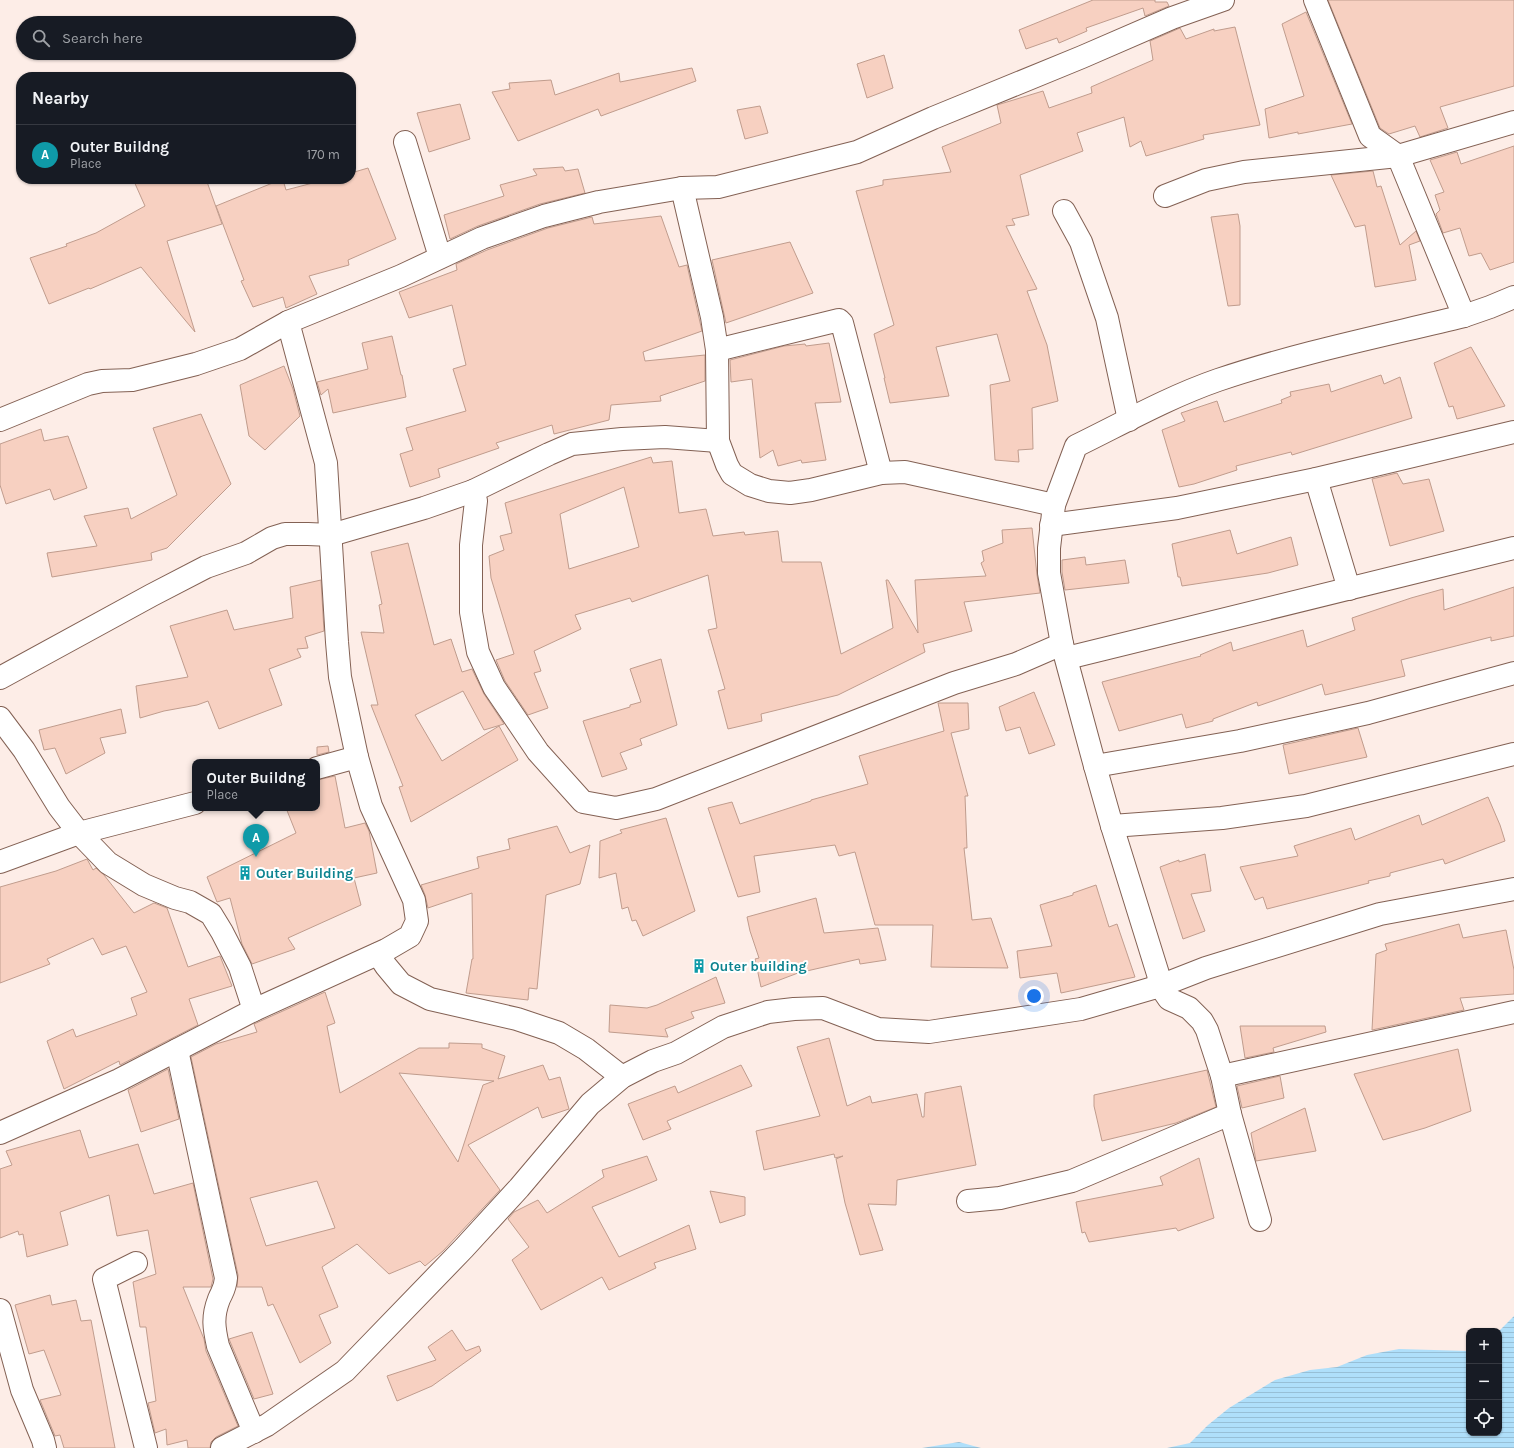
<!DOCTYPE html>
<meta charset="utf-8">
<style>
:root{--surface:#171b24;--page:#20242c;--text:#f1f3f6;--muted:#9ea1a6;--line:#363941;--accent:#ea580c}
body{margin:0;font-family:Karla,sans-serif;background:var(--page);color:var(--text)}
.controls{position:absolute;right:12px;bottom:12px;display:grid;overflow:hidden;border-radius:8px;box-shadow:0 1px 3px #0004}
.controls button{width:36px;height:36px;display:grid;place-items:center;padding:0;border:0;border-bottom:1px solid var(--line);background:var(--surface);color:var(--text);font:20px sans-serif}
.you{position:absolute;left:1034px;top:996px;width:14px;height:14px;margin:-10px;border:3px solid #fff;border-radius:50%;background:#1a73e8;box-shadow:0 0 0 6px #1a73e833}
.badge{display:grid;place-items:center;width:26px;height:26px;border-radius:50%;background:var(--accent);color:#fff;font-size:13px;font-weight:700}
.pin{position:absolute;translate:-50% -33px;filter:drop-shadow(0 1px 2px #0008)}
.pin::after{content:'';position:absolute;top:21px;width:14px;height:12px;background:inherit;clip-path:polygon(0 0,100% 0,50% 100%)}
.popup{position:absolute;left:192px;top:759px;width:128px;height:52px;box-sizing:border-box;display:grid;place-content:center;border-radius:8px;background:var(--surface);filter:drop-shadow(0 1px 3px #0005);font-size:13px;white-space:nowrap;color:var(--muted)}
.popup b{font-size:15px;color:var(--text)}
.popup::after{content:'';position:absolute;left:50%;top:100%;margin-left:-8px;border:8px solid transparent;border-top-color:var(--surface)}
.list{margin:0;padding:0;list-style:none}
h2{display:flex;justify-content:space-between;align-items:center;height:52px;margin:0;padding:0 16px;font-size:17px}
h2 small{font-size:13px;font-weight:400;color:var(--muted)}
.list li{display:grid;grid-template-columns:26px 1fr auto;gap:12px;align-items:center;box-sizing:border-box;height:60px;padding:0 16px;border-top:1px solid var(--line)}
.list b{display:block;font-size:15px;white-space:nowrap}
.list p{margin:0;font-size:13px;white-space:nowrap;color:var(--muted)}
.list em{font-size:13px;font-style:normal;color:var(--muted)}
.icon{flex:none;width:22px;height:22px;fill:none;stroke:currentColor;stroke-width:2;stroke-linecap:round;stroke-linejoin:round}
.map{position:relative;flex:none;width:1514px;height:1448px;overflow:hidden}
.search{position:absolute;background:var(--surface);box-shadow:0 1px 3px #0004;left:16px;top:16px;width:340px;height:44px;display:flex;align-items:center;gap:10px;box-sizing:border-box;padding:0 14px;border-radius:22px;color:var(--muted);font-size:15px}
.panel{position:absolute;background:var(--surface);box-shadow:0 1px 3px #0004;left:16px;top:72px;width:340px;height:112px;border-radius:16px}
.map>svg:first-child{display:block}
.water{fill:url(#water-rules)}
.building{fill:#f7d0c1;stroke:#c09c8d;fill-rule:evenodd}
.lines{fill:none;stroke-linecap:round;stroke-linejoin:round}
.minor-casing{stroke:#836154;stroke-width:24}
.minor{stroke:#fff;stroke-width:22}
.labels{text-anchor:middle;stroke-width:4;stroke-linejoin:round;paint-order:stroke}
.culture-label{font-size:14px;font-weight:bold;fill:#0d838f;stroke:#fff;text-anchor:start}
</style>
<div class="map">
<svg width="1514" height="1448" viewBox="0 0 1514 1448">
<defs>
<pattern id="water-rules" width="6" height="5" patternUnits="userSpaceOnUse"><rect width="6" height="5" fill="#afdffa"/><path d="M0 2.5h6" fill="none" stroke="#97bfd6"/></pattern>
</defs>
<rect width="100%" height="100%" fill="#fdede7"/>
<g class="water">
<polygon points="1514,1316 1514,1448 1167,1448 1190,1443 1208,1425 1229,1408 1275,1380 1310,1370 1337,1367 1367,1355 1399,1349 1469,1351 1469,1433 1499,1433 1499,1331"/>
<polygon points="959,1442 981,1448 922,1448"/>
</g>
<g class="building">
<polygon points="1093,0 1155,0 1155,2 1167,2 1169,6 1145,16 1143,8 1086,28 1087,31 1059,43 1057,38 1026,49 1019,30"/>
<polygon points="1328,0 1514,0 1514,86 1440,107 1448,128 1420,137 1415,126 1389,134 1380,128"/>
<polygon points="1306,12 1352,124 1298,134 1298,132 1269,138 1265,109 1304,96 1282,24"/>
<polygon points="1235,27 1260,125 1203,135 1204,139 1146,156 1141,141 1130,147 1124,117 1077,133 1083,151 1020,175 1029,215 1012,219 1015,225 1006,226 1037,289 1027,291 1047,345 1058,401 1032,408 1033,449 1018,450 1019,462 995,460 990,385 1010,381 997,334 936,347 949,396 890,403 884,378 885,378 874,334 894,325 856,191 883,185 883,180 951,172 942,147 1001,123 997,105 1043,91 1049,108 1092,93 1091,87 1153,60 1150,41 1180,28 1186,39 1214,29 1214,31"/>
<polygon points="884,55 893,88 867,98 857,64"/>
<polygon points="692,68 696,81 601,116 598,109 518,141 492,92 510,89 509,83 551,80 555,95 619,73 620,82"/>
<polygon points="460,104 470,139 429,152 417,113"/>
<polygon points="760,106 768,133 745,139 737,110"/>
<polygon points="1514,146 1514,262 1490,270 1481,253 1469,256 1460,228 1443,233 1436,214 1440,210 1435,195 1444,192 1430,160 1457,152 1461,164"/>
<polygon points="563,167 565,171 578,169 585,193 540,204 478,226 450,239 444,215 504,196 500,185 537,175 533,169"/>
<polygon points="368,168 396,239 348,260 349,265 309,276 317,294 286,308 283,297 253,307 241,281 244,280 216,206 270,184 283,180 286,190 328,179 351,179 351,173"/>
<polygon points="1373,171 1377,187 1381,186 1400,245 1416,231 1420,241 1409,245 1416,280 1375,287 1365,225 1355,227 1331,175"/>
<polygon points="133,179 206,179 222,224 167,241 195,332 141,267 90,289 89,288 49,304 30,258 67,246 66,244 96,233 145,206"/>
<polygon points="1238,214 1240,226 1240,305 1228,306 1211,217"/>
<polygon points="661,216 679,267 687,265 702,331 643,352 645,361 705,355 705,381 660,396 661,401 611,405 609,420 554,434 552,425 496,443 499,448 438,469 440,477 410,487 400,454 413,450 406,428 466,411 453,369 466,365 452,305 409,318 399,292 457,270 456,264 487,250 548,228 592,217 594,224"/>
<polygon points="790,242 813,293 726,323 712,260"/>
<polygon points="392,336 401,375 402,375 406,397 333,413 328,389 321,395 317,382 368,369 362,343"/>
<polygon points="829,343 841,402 815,403 826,460 802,463 801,460 778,466 773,450 760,458 752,379 731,382 730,360 784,346 805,344 806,346"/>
<polygon points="1471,347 1505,406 1457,419 1453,406 1449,407 1434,363"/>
<polygon points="284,366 293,389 300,416 265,450 249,436 240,385"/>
<polygon points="1381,375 1384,384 1400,377 1412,418 1292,455 1291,452 1236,466 1237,470 1194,484 1179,487 1162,430 1185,421 1181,413 1217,401 1224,422 1282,403 1281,400 1291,396 1290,392 1329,384 1331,392"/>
<polygon points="201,414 231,484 167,548 151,553 152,560 52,577 47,553 97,546 84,516 128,508 131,519 177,495 153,428"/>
<polygon points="41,429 44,441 68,436 87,488 54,500 50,489 6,504 0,485 0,444"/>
<path d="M 651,457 L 653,463 L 672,461 L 679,513 L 706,509 L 713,536 L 744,532 L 745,535 L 778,531 L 782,562 L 821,562 L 841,654 L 893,628 L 886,580 L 888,580 L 918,633 L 915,580 L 986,576 L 981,563 L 984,561 L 982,551 L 1003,543 L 1002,530 L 1032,528 L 1037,575 L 1040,593 L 964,602 L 972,631 L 923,644 L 925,652 L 838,695 L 761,714 L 762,721 L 728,729 L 718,691 L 725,689 L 708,630 L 717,628 L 708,575 L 632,602 L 630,598 L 575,615 L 581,629 L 534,651 L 541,671 L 534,673 L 548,708 L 528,715 L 505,681 L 496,660 L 514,654 L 491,578 L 489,556 L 504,550 L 500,536 L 512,533 L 505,503 ZM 624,487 L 639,547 L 569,569 L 560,514 Z"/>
<polygon points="1397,473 1403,484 1429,479 1444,531 1390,546 1372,479"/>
<polygon points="1230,530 1237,554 1291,537 1298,565 1268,573 1182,586 1180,577 1178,577 1172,544"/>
<polygon points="408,543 434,645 451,639 462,672 472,669 484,694 504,724 484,730 463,691 415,715 442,761 499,726 518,760 411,822 399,787 403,786 371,705 378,705 361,632 384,633 379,605 382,604 371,552"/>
<polygon points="1085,557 1086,565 1125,560 1129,583 1065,590 1062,572 1062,560"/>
<polygon points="321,580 324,631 305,637 308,648 297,649 301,657 269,669 282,705 219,729 208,701 197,705 164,711 140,718 136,686 188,677 170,626 227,610 234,630 293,618 290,587"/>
<polygon points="1514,587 1514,636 1491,641 1491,637 1401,660 1405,676 1325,695 1322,684 1258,706 1257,702 1213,719 1213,721 1186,728 1182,714 1119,731 1102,682 1201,656 1200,655 1231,642 1233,651 1303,630 1307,647 1355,630 1352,618 1411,598 1443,589 1444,610"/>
<polygon points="661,659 677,725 640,739 642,745 620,753 627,769 602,777 583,721 630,707 630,705 641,702 630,669"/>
<polygon points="1034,692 1055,745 1029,754 1020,727 1006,731 999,707"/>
<polygon points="938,703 968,703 969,729 951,733 968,796 965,796 967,848 964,848 972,920 991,918 1008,968 931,967 933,925 875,925 855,852 839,856 835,845 754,856 760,892 738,897 708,808 732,802 740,824 811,801 811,800 868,784 859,756 944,731"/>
<polygon points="121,709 126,733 100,738 105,753 66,774 55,748 44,750 39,730"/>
<polygon points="1358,728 1367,757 1289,774 1283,745"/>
<polygon points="328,746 329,752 317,755 317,747"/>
<polygon points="335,776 345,828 365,823 369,831 377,873 354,878 361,905 288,938 295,949 252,964 242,944 230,898 217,902 207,877 296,833 286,808 317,808 317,780"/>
<polygon points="1488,797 1500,825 1505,841 1445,864 1443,859 1390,873 1390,876 1368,881 1369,883 1267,909 1263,897 1255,900 1240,867 1298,856 1294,846 1351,828 1355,840 1419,815 1422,825"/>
<polygon points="666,818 695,911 643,936 636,920 632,921 628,907 622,909 616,873 599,878 600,841 622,833 620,830"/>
<polygon points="557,826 570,853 590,845 580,884 546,895 537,989 529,988 528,1000 466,993 472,959 473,959 472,893 428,908 425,895 421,885 479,868 477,857 510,849 508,839"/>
<polygon points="1205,854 1211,891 1191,894 1205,931 1183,939 1160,867 1179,860 1179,862"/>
<polygon points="87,859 93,870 96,868 104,875 134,913 154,903 167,908 188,967 220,956 232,986 189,999 198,1025 120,1065 119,1061 64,1089 47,1041 73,1029 76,1037 137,1015 131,998 147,992 126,946 102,955 93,938 47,959 50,964 0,983 0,887 56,871"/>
<polygon points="1096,885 1109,927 1117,924 1135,977 1061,993 1057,973 1020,978 1017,951 1052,946 1040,905 1073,895 1073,893"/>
<polygon points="816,898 824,933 878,928 886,960 860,964 859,959 798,973 761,987 755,959 759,958 750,931 747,917"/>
<polygon points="1459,924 1463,938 1506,930 1514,970 1514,994 1460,998 1464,1010 1372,1030 1376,954 1387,950 1385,944"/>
<polygon points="716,977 725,1003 691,1012 694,1018 665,1029 668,1037 609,1032 610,1005 647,1008 657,1005"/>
<path d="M 325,992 L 335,1023 L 327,1026 L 340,1093 L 419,1048 L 449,1048 L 449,1043 L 482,1044 L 482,1048 L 505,1056 L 498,1079 L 543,1065 L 549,1080 L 560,1077 L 569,1109 L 542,1118 L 538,1107 L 468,1145 L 500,1190 L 443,1251 L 425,1266 L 420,1261 L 389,1274 L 357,1244 L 322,1267 L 338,1307 L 319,1315 L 331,1343 L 300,1363 L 273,1304 L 268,1306 L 262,1287 L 237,1287 L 238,1275 L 191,1057 L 216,1044 L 257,1032 L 254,1024 ZM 399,1073 L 494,1081 L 483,1085 L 458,1162 ZM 317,1181 L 335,1228 L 266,1246 L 250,1198 Z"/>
<polygon points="1240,1026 1325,1026 1326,1032 1273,1048 1274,1052 1245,1058"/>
<polygon points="829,1038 847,1106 870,1096 872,1103 917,1094 922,1117 924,1117 925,1093 961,1086 976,1165 897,1180 896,1205 868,1204 883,1250 860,1255 845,1203 836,1159 843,1156 835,1158 834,1154 764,1170 756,1131 820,1116 797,1047"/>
<polygon points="1458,1049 1471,1111 1425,1128 1383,1140 1354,1074"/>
<polygon points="741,1065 752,1086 667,1121 671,1129 643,1140 628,1104 675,1086 678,1093"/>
<polygon points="168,1069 179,1119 141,1132 128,1090"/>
<polygon points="1207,1070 1216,1107 1176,1123 1102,1141 1094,1106 1094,1095"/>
<polygon points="1280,1076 1284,1098 1242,1108 1237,1086"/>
<polygon points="1305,1108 1316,1151 1256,1161 1251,1133"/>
<polygon points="80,1130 89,1158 138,1144 154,1194 193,1183 213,1279 211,1287 183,1287 204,1339 206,1351 238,1426 216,1437 211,1442 210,1448 188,1448 187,1440 167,1445 166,1429 155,1433 148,1403 156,1401 146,1327 140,1327 133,1282 156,1274 148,1230 117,1236 109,1195 60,1212 68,1245 27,1257 23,1234 19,1235 18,1231 0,1238 0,1169 12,1165 6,1151"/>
<polygon points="647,1156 657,1180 592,1207 619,1257 689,1225 696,1249 654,1263 656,1268 609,1290 602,1277 541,1310 512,1260 529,1247 508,1219 514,1212 538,1200 547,1213 604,1177 602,1170"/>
<polygon points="1199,1158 1214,1218 1178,1231 1176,1228 1089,1242 1085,1232 1082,1233 1076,1202 1163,1185 1160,1177"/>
<polygon points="710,1191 745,1197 745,1215 720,1223"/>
<polygon points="50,1295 52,1305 76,1300 81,1321 91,1320 115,1448 64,1448 60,1435 55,1436 40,1400 61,1395 44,1350 29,1354 15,1305"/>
<polygon points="452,1330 466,1351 479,1346 481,1351 432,1386 397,1401 387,1376 436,1360 428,1347"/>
<polygon points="252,1332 273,1394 254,1399 229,1339"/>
</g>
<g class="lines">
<defs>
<g id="minor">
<polyline points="1315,0 1370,136 1398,156 1464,316"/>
<polyline points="405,142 440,257"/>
<polyline points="682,188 712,317 717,350 718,441 727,465 732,474 750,485 769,491 790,493 811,490 881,473 905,472 1054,505"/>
<polyline points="1165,196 1206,180 1244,172 1398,156 1514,122"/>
<polyline points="1064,211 1081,242 1107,318 1129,420"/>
<polyline points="717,350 839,320 842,323 881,473"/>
<polyline points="0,420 88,384 102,381 132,380 196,364 240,349 288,322 401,276 482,238 544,216 599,202 682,188 718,187 857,152 933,118 1082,57 1172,18 1223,0"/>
<polyline points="1316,479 1349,589"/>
<polyline points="473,491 476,501 471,545 471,612 478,652 494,687 538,752 583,802 616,808 656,799 954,683 1016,664 1062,644"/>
<polyline points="1051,525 1177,508 1316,479 1514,432"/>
<polyline points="1067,658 1514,548"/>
<polyline points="0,678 152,595 206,567 246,553 272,538 285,534 308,534 331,535 424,508 473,491 549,454 572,444 622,439 665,437 718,441"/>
<polyline points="0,718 24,750 59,807 79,833 108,863 144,885 175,898 190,902 211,914 222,932 240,967 254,1010"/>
<polyline points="1095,766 1240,741 1368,713 1514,673"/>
<polyline points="317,768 357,757"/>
<polyline points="1112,826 1222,818 1306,806 1514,754"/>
<polyline points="0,862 79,833 195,803"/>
<polyline points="378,954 386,966 401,984 430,999 517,1019 559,1033 586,1049 622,1077"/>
<path d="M 177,1050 L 226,1278 C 225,1289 223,1290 219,1299 C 212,1317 214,1328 218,1346 L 254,1432"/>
<polyline points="1222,1076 1514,1012"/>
<polyline points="0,1133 119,1080 254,1010 386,950 410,936 417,921 414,900 371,806 357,757 340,677 337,642 326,463 288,322"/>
<polyline points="968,1201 1000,1198 1072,1181 1230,1114"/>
<path d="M 1260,1220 L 1230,1114 L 1222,1076 L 1207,1030 L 1202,1021 L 1189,1008 L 1169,999 L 1160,986 L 1158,974 L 1112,826 L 1095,766 L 1062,644 L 1049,573 L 1049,548 L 1054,505 L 1076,446 C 1123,423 1169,397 1218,380 C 1298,353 1382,336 1464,316 L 1490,307 L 1514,297"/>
<polyline points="136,1263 104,1279 146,1448"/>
<polyline points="0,1310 22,1390 43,1440 45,1448"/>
<polyline points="222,1448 267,1425 345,1371 464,1248 519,1188 590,1104 622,1077 653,1061 676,1053 723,1027 768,1012 794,1009 823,1008 878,1029 929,1032 1081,1009 1160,986 1206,968 1380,914 1514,889"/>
</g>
</defs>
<use href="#minor" class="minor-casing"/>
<use href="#minor" class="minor"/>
</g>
<defs>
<symbol id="building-bare" viewBox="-9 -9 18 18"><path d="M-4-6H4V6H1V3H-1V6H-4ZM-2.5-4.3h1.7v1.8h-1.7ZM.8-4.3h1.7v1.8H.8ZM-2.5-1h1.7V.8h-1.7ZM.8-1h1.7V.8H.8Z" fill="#0f9aa8" stroke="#fff" stroke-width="2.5" paint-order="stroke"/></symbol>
</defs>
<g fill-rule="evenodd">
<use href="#building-bare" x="235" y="863" width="20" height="20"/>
<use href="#building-bare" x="689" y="956" width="20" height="20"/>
</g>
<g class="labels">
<g class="culture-label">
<text x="256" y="878">Outer Building</text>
<text x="710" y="971">Outer building</text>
</g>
</g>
</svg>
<div class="controls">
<button>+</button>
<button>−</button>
<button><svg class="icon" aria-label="locate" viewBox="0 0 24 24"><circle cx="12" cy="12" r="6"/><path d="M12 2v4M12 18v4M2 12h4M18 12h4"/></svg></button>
</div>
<div class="you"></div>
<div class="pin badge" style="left:256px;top:857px;background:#0f9aa8">A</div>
<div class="popup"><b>Outer Buildng</b>Place</div>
<div class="search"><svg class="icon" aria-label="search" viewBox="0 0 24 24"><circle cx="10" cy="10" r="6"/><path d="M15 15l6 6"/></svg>Search here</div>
<section class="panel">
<h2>Nearby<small></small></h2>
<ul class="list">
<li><span class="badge" style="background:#0f9aa8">A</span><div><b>Outer Buildng</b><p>Place</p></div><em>170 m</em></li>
</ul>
</section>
</div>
